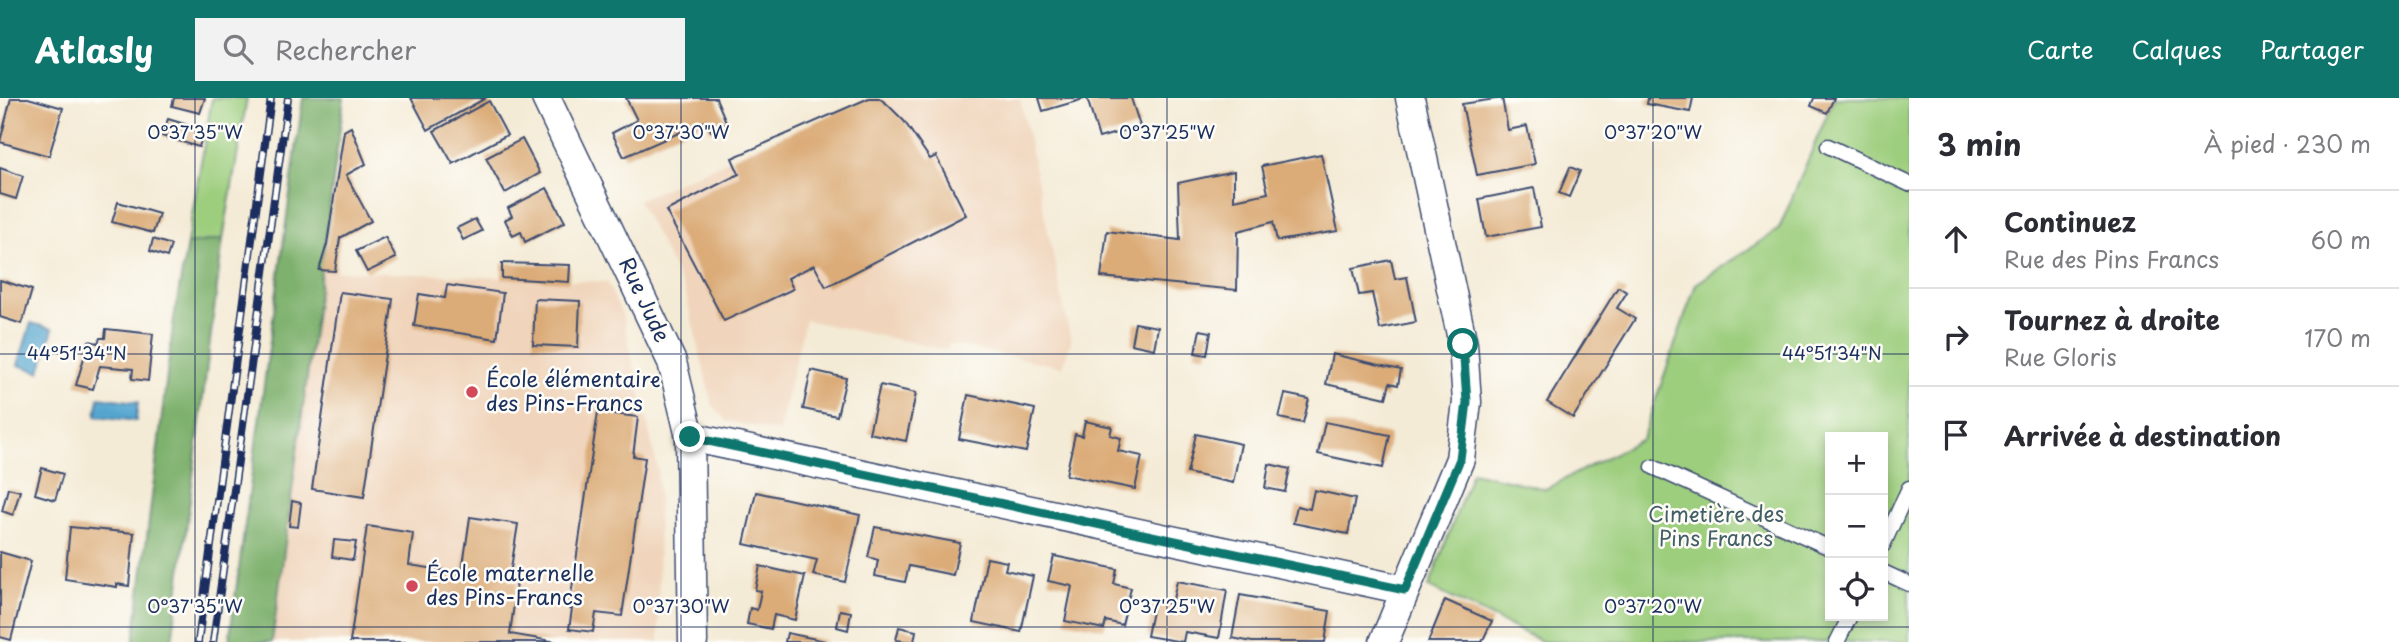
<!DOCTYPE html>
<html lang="fr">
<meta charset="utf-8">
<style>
:root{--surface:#fff;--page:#f2f2f3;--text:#2b2b33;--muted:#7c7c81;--line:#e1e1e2;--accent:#0f766e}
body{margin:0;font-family:"Playpen Sans",sans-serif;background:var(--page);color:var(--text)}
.controls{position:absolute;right:21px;bottom:21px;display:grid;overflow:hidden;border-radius:0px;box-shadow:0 4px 10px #0003}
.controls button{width:63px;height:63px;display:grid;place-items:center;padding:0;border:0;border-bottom:2px solid var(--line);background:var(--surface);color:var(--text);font:35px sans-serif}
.stop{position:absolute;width:21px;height:21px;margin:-16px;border:5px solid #0f766e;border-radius:50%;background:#fff}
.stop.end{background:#0f766e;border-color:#fff;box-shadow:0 2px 7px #0008}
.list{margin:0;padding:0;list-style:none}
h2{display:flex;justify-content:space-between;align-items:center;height:91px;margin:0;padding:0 28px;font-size:30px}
h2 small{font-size:23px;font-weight:400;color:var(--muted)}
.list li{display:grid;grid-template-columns:46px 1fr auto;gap:21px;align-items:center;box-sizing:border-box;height:98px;padding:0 28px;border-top:2px solid var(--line)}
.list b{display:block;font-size:26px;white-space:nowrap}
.list p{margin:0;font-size:23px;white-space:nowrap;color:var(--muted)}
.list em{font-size:23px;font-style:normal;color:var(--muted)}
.icon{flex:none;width:38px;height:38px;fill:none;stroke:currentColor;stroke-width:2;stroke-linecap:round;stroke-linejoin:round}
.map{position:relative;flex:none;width:1909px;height:544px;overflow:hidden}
header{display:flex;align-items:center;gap:42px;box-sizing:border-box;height:98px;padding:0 35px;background:var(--accent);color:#fff}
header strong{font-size:33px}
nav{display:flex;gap:38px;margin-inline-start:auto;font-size:24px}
.search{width:490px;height:63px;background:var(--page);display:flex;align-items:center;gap:18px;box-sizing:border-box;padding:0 24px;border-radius:0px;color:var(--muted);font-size:26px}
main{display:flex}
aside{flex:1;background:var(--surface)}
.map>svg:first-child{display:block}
.built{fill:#f0d5bc}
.green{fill:#9dce7e;stroke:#5c7e6e;stroke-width:2;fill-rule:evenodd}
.forest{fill:#7eb16d;stroke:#4c7066;stroke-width:2}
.water{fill:#55a6cf;stroke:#386a96;stroke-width:2}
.building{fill:#dbac78}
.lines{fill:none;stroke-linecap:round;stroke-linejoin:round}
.lane-casing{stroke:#3c4b70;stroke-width:17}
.street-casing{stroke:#3c4b70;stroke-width:31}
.lane{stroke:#fff;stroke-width:14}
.street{stroke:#fff;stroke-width:28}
.rail-casing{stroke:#1b2f5e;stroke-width:8}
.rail{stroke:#fdfcf7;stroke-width:5;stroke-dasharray:16;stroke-linecap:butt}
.route{stroke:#0f766e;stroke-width:9}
.ticks{fill:none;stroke:#1b2f5e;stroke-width:2;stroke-opacity:0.45}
.poi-dot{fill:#d1495b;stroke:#fdfcf7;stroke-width:2.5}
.labels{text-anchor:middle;stroke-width:5;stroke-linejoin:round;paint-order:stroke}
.street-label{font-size:21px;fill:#1b2f5e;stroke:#fdfcf7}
.poi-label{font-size:21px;fill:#1b2f5e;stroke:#fdfcf7;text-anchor:start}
.park-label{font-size:21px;fill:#425f68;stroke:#fdfcf7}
.ticks-label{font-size:18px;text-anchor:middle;fill:#1b2f5e;stroke:#fdfcf7;stroke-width:5;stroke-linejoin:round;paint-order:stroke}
</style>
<header>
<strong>Atlasly</strong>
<div class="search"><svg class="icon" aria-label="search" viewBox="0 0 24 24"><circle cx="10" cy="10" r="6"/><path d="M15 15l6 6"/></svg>Rechercher</div>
<nav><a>Carte</a><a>Calques</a><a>Partager</a></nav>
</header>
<main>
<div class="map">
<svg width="1909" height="544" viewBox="0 0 1909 544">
<rect width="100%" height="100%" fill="#fdfcf7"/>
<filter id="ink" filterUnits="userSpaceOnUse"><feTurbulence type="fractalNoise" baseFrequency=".0143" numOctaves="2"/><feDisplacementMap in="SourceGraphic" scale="14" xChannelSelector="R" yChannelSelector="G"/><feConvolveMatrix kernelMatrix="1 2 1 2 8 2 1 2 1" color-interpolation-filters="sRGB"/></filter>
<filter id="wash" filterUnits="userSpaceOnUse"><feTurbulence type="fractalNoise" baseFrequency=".00686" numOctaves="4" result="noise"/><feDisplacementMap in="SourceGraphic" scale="28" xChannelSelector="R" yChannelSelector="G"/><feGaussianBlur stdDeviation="1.57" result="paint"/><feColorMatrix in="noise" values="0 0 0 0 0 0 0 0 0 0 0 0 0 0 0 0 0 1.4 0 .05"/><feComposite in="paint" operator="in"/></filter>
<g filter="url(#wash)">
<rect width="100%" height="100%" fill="#f4ebd6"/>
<g class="built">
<polygon points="869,0 1020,0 1071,243 1063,269 949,246 947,252 805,222 779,333 726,323 712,306 685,193 638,102"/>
<polygon points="319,172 607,184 622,216 658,372 659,544 272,544"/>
</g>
<g class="green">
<polygon points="212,0 247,0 223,141 187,146"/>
<path d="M 1834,0 L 1909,0 L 1909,544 L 1543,544 L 1429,489 L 1472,374 L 1546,391 L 1642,341 L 1696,186 L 1779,131 ZM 1830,339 L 1883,339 L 1883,518 L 1830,518 Z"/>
</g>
<g class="forest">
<polygon points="303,0 344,0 272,544 229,544"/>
<polygon points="223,141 172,544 134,544 174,220 187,146"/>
</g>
<g class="water">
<polygon points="31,225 53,231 40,274 18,267"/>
<polygon points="99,299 138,304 136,323 96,318"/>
</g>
<g id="blocks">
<g class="building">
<polygon points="11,0 28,0 63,10 49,58 0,44"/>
<polygon points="174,0 205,0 200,15 172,8"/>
<polygon points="411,0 486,0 428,32"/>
<polygon points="626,0 716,0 727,26 711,33 706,23 624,59 612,35 637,22"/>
<polygon points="869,0 879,0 887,6 904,23 930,61 936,58 966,117 826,189 814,167 788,180 793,191 724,223 666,113 739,76 732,60"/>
<polygon points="1039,0 1084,0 1084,1 1043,13"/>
<polygon points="1087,0 1131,0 1140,28 1099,40"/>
<polygon points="1502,0 1508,32 1527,28 1535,66 1477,77 1462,6"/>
<polygon points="1648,0 1693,0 1690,14 1647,6"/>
<polygon points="1814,0 1834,0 1827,15 1811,8"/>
<polygon points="489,3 507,37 453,66 434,33"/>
<polygon points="168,21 204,32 199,49 162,38"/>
<polygon points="351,29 366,66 346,77 371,123 340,140 335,173 319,172 327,146 344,33"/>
<polygon points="522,41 540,75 505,95 486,60"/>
<polygon points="1321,56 1338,133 1277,143 1273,124 1238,133 1237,192 1101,179 1107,133 1180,142 1178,85 1234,73 1234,102 1268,95 1262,68"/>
<polygon points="1570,69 1580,73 1569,99 1559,95"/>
<polygon points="0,70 23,78 16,101 0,96"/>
<polygon points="547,90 565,124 525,144 521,134 513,138 505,122 512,118 508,110"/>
<polygon points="1534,90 1541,129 1486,139 1479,101"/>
<polygon points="118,104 159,116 153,135 112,124"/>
<polygon points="475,121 482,133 463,142 457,130"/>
<polygon points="385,139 396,160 367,174 356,153"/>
<polygon points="153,141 171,147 167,159 150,153"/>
<polygon points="1391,162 1395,181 1407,179 1416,224 1380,231 1372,195 1359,197 1353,170"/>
<polygon points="502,165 570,167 569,184 502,180"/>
<polygon points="0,182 32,192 22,226 0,219"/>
<polygon points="447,187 503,195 497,241 414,228 419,196 445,200"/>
<polygon points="1618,189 1627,194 1617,210 1635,221 1573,320 1547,304"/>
<polygon points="340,194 393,201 364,399 312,391"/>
<polygon points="535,201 580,203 578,249 533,247"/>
<polygon points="1135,225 1158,229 1154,251 1131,246"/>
<polygon points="106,231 153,236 148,283 132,281 133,271 100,268 93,291 76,287 89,243 98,245 100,240 105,240"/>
<polygon points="1200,232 1211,234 1207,257 1195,255"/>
<polygon points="1332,256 1401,272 1398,287 1390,285 1386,300 1326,286"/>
<polygon points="811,272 846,280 837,318 803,311"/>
<polygon points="880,287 916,295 906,343 869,335"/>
<polygon points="1285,296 1309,301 1303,325 1279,320"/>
<polygon points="968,297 1035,311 1026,354 959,341"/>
<polygon points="598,314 638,319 633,358 645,360 622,518 596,515 593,534 569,531 572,511 569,511"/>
<polygon points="1085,323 1112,329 1110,337 1121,340 1118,353 1142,358 1135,391 1066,377 1075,336 1082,338"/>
<polygon points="1325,324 1390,337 1383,370 1318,356"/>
<polygon points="1196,336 1241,346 1233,385 1187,375"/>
<polygon points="1269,366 1290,371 1285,394 1265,390"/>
<polygon points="42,370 63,376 55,402 35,396"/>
<polygon points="8,390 20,393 13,417 2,413"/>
<polygon points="1314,392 1355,401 1348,436 1293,425 1297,408 1310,411"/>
<polygon points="756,394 860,417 845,484 813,477 817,462 744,446"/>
<polygon points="292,403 301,405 298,429 289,428"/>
<polygon points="470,419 518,426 509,483 517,484 510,536 557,544 350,544 367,428 413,435 409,467 462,475"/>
<polygon points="70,429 134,435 129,488 117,486 117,489 65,481"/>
<polygon points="875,429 960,445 953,477 909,468 905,484 875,478 878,462 868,459"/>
<polygon points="334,442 356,444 353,462 332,459"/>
<polygon points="0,454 31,463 11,542 0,539"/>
<polygon points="1054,458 1117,471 1114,486 1131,490 1122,527 1106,523 1104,531 1065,523 1072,488 1048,483"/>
<polygon points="987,460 1007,464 1005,472 1033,478 1021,534 974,524"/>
<polygon points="760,468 805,478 795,522 774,517 771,531 747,526 750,510 757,512 761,493 755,492"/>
<polygon points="1177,483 1227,492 1219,540 1185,534 1183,544 1147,538 1154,503 1172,506"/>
<polygon points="1240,497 1330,513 1325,544 1252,544 1232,540"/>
<polygon points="1445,502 1492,523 1482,544 1428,544"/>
<polygon points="840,512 851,514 848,532 837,529"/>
<polygon points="899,529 916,533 914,544 896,542"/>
<polygon points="787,535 826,543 826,544 785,544"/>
</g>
</g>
</g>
<g filter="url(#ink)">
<use href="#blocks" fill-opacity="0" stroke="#3c4b70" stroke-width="2"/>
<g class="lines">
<defs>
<g id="lane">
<polyline points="1828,48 1909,86"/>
<polyline points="1653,369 1830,450"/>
<polyline points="1883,447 1909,390"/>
<polyline points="1883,474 1909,486"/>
<polyline points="1837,544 1850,518"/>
</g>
<g id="street">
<polyline points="546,0 672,264 690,339 693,544"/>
<polyline points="690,339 1405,492"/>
<polyline points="1384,544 1460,361 1467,304 1463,246 1410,0"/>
</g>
</defs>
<use href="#lane" class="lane-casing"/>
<use href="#street" class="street-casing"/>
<use href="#lane" class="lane"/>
<use href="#street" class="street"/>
<defs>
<g id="rail">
<polyline points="198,544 271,0"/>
<polyline points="213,544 288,0"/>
</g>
</defs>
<use href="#rail" class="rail-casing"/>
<use href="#rail" class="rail"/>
</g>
</g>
<g class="lines" filter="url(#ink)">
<polyline class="route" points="690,339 1405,492 1460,361 1467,304 1463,246"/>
</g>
<path class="ticks" d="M 195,0 L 195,544M 681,0 L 681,544M 1167,0 L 1167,544M 1653,0 L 1653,544M 0,256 L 1909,256M 0,529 L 1909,529"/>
<g class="poi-dot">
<circle cx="472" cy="294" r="7"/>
<circle cx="412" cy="488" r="7"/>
</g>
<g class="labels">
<g class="street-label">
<text transform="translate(644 202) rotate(65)" y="7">Rue Jude</text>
</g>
<g class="poi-label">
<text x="486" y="289">École élémentaire<tspan x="486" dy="24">des Pins-Francs</tspan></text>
<text x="426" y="483">École maternelle<tspan x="426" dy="24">des Pins-Francs</tspan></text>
</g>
<g class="park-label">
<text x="1716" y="424">Cimetière des<tspan x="1716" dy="24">Pins Francs</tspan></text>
</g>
</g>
<g class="ticks-label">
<text x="195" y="41">0°37'35"W</text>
<text x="681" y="41">0°37'30"W</text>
<text x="1167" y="41">0°37'25"W</text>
<text x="1653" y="41">0°37'20"W</text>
<text x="77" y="262">44°51'34"N</text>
<text x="1832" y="262">44°51'34"N</text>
<text x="195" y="515">0°37'35"W</text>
<text x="681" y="515">0°37'30"W</text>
<text x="1167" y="515">0°37'25"W</text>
<text x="1653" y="515">0°37'20"W</text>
</g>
</svg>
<div class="controls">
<button>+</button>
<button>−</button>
<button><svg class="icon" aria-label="locate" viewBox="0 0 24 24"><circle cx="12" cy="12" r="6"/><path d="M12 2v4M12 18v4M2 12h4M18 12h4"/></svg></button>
</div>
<div class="stop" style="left:1463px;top:246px"></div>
<div class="stop end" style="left:690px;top:339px"></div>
</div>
<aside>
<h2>3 min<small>À pied · 230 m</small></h2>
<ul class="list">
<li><svg class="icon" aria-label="ahead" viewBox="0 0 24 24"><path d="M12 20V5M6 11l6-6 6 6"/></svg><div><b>Continuez</b><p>Rue des Pins Francs</p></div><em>60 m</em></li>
<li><svg class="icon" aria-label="right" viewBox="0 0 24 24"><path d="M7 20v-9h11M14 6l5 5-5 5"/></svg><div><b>Tournez à droite</b><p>Rue Gloris</p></div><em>170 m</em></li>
<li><svg class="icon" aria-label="arrive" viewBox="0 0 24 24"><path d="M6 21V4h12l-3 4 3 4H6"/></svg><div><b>Arrivée à destination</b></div></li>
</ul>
</aside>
</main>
